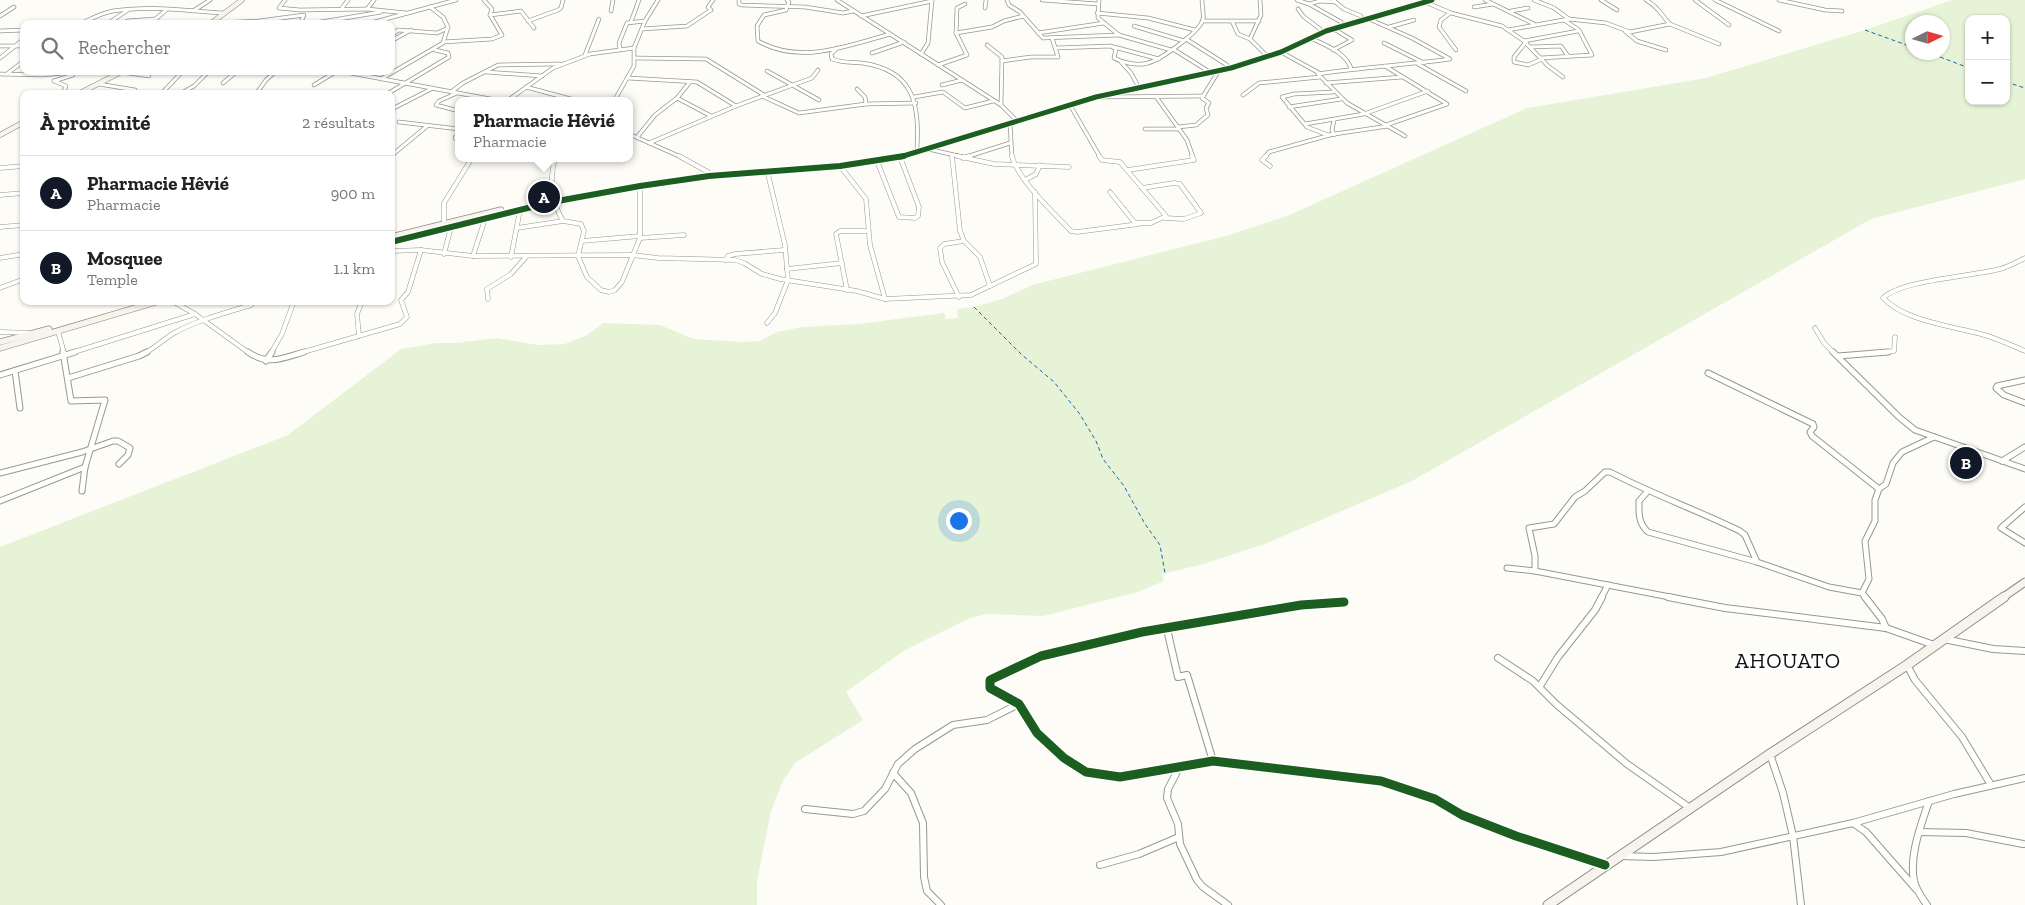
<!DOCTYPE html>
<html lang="fr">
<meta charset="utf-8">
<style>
:root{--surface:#fff;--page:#f6f6f6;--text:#222;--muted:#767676;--line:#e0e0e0;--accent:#111827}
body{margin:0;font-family:"Zilla Slab",serif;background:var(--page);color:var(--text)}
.controls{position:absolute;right:15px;top:15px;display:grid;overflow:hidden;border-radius:10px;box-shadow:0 1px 4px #0004}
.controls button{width:45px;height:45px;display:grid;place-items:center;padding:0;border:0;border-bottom:1px solid var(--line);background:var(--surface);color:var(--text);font:25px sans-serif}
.compass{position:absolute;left:1905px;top:15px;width:45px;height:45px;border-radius:50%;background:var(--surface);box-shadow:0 1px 4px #0004;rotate:85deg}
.you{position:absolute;left:958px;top:520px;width:18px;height:18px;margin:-12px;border:4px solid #fff;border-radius:50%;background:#1a73e8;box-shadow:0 0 0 8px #1a73e833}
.badge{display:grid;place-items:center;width:32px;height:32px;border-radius:50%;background:var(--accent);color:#fff;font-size:16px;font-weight:700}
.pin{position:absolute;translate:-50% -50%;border:2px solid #fff;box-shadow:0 1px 5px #0006}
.popup{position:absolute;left:455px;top:97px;width:178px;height:65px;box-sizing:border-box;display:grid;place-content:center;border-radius:10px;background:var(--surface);filter:drop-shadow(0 1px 4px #0005);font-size:16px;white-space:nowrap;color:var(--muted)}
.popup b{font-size:19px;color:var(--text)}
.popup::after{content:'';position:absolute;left:50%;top:100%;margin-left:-10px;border:10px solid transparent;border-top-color:var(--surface)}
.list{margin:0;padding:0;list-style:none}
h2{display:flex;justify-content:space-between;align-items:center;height:65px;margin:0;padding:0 20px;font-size:21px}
h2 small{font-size:16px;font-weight:400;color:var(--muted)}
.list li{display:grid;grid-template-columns:32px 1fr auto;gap:15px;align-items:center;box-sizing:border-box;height:75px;padding:0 20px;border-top:1px solid var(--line)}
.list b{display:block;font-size:19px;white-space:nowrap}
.list p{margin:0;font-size:16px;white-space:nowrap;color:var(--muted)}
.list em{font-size:16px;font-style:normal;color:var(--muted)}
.icon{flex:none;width:28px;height:28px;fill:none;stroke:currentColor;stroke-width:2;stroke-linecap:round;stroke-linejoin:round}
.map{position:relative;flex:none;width:2025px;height:905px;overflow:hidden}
.search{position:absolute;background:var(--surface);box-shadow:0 1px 4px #0004;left:20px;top:20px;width:375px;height:55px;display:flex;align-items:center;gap:12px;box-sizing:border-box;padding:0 18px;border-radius:10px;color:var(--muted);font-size:19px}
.panel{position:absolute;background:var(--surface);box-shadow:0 1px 4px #0004;left:20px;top:90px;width:375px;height:215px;border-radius:10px}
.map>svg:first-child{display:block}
.green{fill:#e7f3d7;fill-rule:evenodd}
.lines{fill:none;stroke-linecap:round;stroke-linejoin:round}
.ferry{stroke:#1768a6;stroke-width:1;stroke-dasharray:4 3;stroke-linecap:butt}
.street-far3-casing{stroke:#979795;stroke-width:4.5}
.street-far2-casing{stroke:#979795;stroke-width:5}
.street-far1-casing{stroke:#979795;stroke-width:7}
.street-casing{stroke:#979795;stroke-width:8}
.secondary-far3-casing{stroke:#8e8d8b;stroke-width:5.5}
.secondary-far2-casing{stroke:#8e8d8b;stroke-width:7}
.secondary-far1-casing{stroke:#8e8d8b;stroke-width:9}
.secondary-casing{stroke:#8e8d8b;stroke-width:11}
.street-far3{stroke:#fffffe;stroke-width:3}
.street-far2{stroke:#fffffe;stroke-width:4}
.street-far1{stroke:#fffffe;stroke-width:5}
.street{stroke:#fffffe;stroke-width:6}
.secondary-far3{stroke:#f6f4eb;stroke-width:4.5}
.secondary-far2{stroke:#f6f4eb;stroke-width:5.5}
.secondary-far1{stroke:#f6f4eb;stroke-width:7}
.secondary{stroke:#f6f4eb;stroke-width:9}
.cycleway-far2-casing{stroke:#fff;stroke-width:7}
.cycleway-far1-casing{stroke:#fff;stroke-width:9}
.cycleway-casing{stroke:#fff;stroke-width:12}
.cycleway-far2{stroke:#1b5e20;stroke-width:5}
.cycleway-far1{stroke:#1b5e20;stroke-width:6}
.cycleway{stroke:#1b5e20;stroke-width:9}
.labels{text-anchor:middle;stroke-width:5;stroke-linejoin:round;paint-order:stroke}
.quarter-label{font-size:21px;letter-spacing:1px;fill:#111;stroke:#fff}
</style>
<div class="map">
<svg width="2025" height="905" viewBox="0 0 2025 905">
<rect width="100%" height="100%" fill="#fdfcf7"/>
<path class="green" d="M 1952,0 L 2025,0 L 2025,179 L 1871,219 L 1412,481 L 1265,544 L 1200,565 L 1162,574 L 1164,581 L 1138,592 L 1043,616 L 987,614 L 970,618 L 905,650 L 846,692 L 863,720 L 795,763 L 783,781 L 771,811 L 757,881 L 757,905 L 0,905 L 0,547 L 288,435 L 401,349 L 436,343 L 456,343 L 497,338 L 538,345 L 565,344 L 587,335 L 603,323 L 660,325 L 694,339 L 742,342 L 759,341 L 777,332 L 802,327 L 858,324 L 944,313 L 946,319 L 958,318 L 957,309 L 974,307 L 1002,299 L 1032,285 L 1226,236 L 1287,216 L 1527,108 L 1706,78 L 1865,30 ZM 1969,19 L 2006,19 L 2006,101 L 1969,101 ZM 1912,22 L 1942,22 L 1942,52 L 1912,52 Z"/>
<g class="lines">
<g class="ferry">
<polyline points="1865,30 1912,47"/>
<polyline points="1927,52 1969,68"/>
<polyline points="2006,82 2025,88"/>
<polyline points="974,307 1021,354 1054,382 1079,413 1096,441 1103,459 1124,486 1145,524 1160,545 1165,573"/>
</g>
<defs>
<g id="street-far3">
<polyline points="285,0 279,8 300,10 367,9 406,13"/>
<polyline points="739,0 739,4 742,5 805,7 843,13 853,11"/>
<path d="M 787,0 L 789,2 L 786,10 L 764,15 L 757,26 L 758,41 C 800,65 847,46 890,34"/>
<polyline points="837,0 1001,105 1015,119"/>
<polyline points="1007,0 1009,5 1020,12 1043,38 1119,35 1098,18 1099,0"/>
<polyline points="1042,0 1098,4"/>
<polyline points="1260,0 1261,15 1250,39 1265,54"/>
<polyline points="1297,0 1309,4 1341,22"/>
<polyline points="1333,0 1344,9 1361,16"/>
<polyline points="1485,0 1534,24"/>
<polyline points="1534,0 1554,8 1569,19"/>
<polyline points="1601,0 1617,10"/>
<path d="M 1646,0 C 1660,8 1660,14 1670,24 L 1719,44"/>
<polyline points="1695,0 1729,25"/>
<polyline points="1715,0 1779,31"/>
<polyline points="1779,0 1825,10 1842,11"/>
<polyline points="1425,2 1451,13 1502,26 1524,41 1548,66 1563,77"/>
<polyline points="1309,4 1320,1 1335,2"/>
<polyline points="1474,7 1493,4"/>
<polyline points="342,8 348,0"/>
<polyline points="985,8 986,0"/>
<polyline points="367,9 374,0"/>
<polyline points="1298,9 1303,16 1320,29"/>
<polyline points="193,11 210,0"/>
<polyline points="611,11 613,0"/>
<polyline points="1511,11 1528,8"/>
<polyline points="1097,13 1148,18 1195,30"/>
<polyline points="1450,13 1441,20 1439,27 1456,50"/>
<polyline points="490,15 521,11 534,28"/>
<polyline points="0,16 14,7"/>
<polyline points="861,16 932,1"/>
<path d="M 1367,18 L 1412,38 L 1450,59 C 1406,65 1362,67 1318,74 L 1347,103 L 1405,136"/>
<polyline points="127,21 155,19"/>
<polyline points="528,21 558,10 561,8 563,0"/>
<polyline points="1202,21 1259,21"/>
<polyline points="1232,21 1238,34 1250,39"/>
<polyline points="321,22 381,12"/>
<polyline points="631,22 639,0"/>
<path d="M 80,24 C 91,19 101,13 113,11 C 149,5 187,11 223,13"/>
<polyline points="107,24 128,10"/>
<polyline points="150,24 166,10"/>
<polyline points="193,24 259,21 304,15 300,24"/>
<polyline points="367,24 456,0"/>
<polyline points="1134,26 1184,41"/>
<polyline points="1389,27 1414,20"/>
<polyline points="642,29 687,26 711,10 708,7 713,0"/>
<polyline points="1508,30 1569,19 1606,23 1630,32 1670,24"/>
<polyline points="0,31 24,30"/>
<polyline points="1625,31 1637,41 1666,50"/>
<polyline points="956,33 992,27 1004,21 1023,16"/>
<polyline points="1038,33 1104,23"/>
<polyline points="1119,35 1171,50"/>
<path d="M 1311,38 C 1326,46 1344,51 1351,68"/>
<polyline points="1186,39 1227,65"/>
<polyline points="391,40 392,35 398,30 437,33 448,28"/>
<polyline points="391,41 411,30"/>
<polyline points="1524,41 1578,31"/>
<polyline points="443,42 492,39 502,35 490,15 492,9 484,0"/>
<polyline points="1526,42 1514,57 1514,62 1528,65 1542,59"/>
<polyline points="1384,43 1424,63"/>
<polyline points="987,45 1002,57 1001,105"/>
<polyline points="0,46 24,46"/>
<polyline points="1114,47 1159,59"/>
<polyline points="1531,47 1561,46 1568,56"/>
<path d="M 837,48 L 831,54 L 832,59 C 842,63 852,62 862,63 C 913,70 920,103 917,148"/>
<path d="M 1056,48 L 1111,46 L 1116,49 L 1114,58 C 1123,63 1138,66 1148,63 C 1162,59 1198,33 1203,20 C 1204,14 1202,6 1202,0"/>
<polyline points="620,49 619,43 627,23 645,21"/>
<polyline points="1173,49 1208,71"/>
<polyline points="1333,50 1352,40 1334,29"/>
<polyline points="1281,52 1319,73"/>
<polyline points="872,53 904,42"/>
<polyline points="921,54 928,43 932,0"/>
<polyline points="585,55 599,19"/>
<polyline points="0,58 24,39"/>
<polyline points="635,58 706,59 764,95"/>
<polyline points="1541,58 1592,55 1579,30 1564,20"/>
<polyline points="1002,61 1031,57 1058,57 1052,38"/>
<polyline points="1121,62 1131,73 1137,84"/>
<polyline points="1418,64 1466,91"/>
<polyline points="938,65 967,55 956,33 957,8 965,4"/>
<polyline points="1385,66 1447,104 1386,125"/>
<polyline points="340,71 501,101"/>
<polyline points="767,71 819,100"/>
<polyline points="121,72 149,76"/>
<polyline points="486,72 542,76"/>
<polyline points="8,73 24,61"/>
<polyline points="0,74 42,75 84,71"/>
<polyline points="628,78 697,82 736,106"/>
<polyline points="381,79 443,43 448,27 443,17 430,7"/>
<polyline points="54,81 73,75"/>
<polyline points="54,81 66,86 63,94"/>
<polyline points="223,83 237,71"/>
<polyline points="1326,83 1402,77"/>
<polyline points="99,84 135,90"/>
<polyline points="314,85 337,71"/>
<polyline points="942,85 962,80"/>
<polyline points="526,87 578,101"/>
<polyline points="857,89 865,97 866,104"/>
<polyline points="451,92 463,83 498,65 560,64"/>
<polyline points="1333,92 1294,94 1282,97 1307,127 1328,135 1388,126"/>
<polyline points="457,93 439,101 436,105 459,111"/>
<polyline points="161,94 183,71"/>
<polyline points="180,94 194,86 209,71"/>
<polyline points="256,94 266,80 276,71"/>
<polyline points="387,94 449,57 448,53 435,50"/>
<polyline points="1243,95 1259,83 1320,77"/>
<polyline points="762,96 799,113 866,104 916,103"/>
<polyline points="914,97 943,92 965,108 993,101"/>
<polyline points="1099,97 1203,96"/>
<polyline points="677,98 711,116"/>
<polyline points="1157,98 1187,140 1193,157"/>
<polyline points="507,101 553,68 590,54 634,48"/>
<polyline points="614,101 634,66 634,48 645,21 658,0"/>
<polyline points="1070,105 1100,157"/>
<polyline points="1289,107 1341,99"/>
<polyline points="392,109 433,88"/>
<polyline points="1334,120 1332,130 1334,135"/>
<polyline points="399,122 459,129"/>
<polyline points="1010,124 1012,157"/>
<polyline points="1305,124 1364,114 1428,91"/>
<polyline points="1178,127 1196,125 1208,115 1206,108 1209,103 1202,98 1218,72"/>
<polyline points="1145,129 1179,129"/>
<polyline points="459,132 455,138 459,142"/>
<polyline points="629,134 681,157"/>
<polyline points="638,136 655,115 677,98 690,82"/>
<polyline points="649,143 736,106 812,78 818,70"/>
<polyline points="928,149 963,157"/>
<polyline points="952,155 952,157"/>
<polyline points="391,156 427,126"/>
<polyline points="966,157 1010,143"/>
<polyline points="1265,157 1269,152 1330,135"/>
</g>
<g id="street-far2">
<polyline points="679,156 708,172"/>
<polyline points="952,156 960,231 964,241 980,257 990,286"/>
<polyline points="957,156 994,164 1069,167"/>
<path d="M 1012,156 C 1017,179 1054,213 1071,231 L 1077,232 L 1139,224"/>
<polyline points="1099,156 1102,160 1120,162 1166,216 1151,223 1135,223 1110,192"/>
<polyline points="1266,156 1262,160 1270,166"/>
<path d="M 555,158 C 549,182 551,200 563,221"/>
<polyline points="963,158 970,156"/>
<polyline points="877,161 899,217 915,218 918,216 919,207 900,157"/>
<polyline points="840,166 866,199 870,245 885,299"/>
<polyline points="0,168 24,166"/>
<polyline points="767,170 785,245 788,280 775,313 767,323"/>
<polyline points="1128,170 1194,160 1192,156"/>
<polyline points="1027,179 1036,174 1040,165"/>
<polyline points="1142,188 1174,183 1180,184 1201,213 1184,219 1165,218"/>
<polyline points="0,195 24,193"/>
<polyline points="444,224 444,203 472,158"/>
<polyline points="0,227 24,225"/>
<polyline points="517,228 563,221 581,224 584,231 578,256 587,277 601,290 609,292 615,290 622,282 640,238 640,186"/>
<polyline points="640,238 684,235"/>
<polyline points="582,241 640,236"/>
<polyline points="391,251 421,250 473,256 632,255 658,258 735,260 744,263 762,274 780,279 857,291 885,299 971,295 1036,264 1035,192"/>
<polyline points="444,254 451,227"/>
<polyline points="473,256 485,219"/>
<polyline points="511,257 520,210"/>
<polyline points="0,258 24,254"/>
<path d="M 2025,258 C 2017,262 2008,267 2000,269 C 1974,276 1901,280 1883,298 C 1905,321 1951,326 1981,334 C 1996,338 2011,345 2025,351"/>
<polyline points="726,260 728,256 735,254 784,250"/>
<polyline points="787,269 842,263"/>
<polyline points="0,288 24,279"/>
<polyline points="847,290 836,234 840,231 868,231"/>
<polyline points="959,297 942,262 940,248 944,244 964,241"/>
<polyline points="488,299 487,289 511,274 526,257"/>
<polyline points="172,301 195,314 249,353"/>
<polyline points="1815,328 1824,343 1834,353"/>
<polyline points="58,331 64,353"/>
<polyline points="0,332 34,333"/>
<polyline points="359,336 357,314 362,301"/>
<polyline points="71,353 195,314"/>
<path d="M 145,353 C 156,347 164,339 174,333 C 198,320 225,313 251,305 L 255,301"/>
<polyline points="271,353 282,334 294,301"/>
<polyline points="300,353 400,324 407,317 401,300 408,292 421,250"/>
<polyline points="1874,353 1894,351 1895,337"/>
</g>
<g id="street-far1">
<polyline points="63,352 71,401 105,400 85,467 82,491"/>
<path d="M 248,352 C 268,366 283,358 304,352"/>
<polyline points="1833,352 1899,417 1915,430 2025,469"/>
<polyline points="1838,356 1888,352"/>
<polyline points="266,361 272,352"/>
<polyline points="15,371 20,408"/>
<polyline points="1708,373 1813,424 1814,427 1810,432 1812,436 1879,489"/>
<polyline points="0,375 75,352"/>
<polyline points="68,378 139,356 147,352"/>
<polyline points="2025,380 1997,386 1996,388 2004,395 2025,403"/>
<polyline points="2002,461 2025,447"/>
<polyline points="0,473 82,452 113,441 118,441 130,448 128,455 119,464"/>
<path d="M 1648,491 L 1639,501 C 1639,513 1638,523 1648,532 L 1757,562 L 1829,587 L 1862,593"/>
<polyline points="0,501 85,467"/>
<polyline points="2025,507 2001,528 2025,543"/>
<polyline points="1507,568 1535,571 1675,598"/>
<path d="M 1535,571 L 1535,556 L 1529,528 L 1554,524 L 1575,497 L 1585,491 L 1605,472 L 1610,472 C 1652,494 1697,510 1740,531 L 1745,535 L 1757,562"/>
<polyline points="1601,598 1608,585"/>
<polyline points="1866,598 1862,593 1869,579 1865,541 1875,521 1875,500 1879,489 1886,484 1893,463 1902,452 1934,437"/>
</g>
<g id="street">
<polyline points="1668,597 1725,608 1886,628 1934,645"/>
<polyline points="1865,597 1882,619 1886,628"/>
<polyline points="1344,602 1301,605 1142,632 1041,656 990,680 990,688 1019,704 1037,733 1064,758 1086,772 1120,777 1213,761 1381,781 1435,799 1462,815 1516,836 1605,865"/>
<polyline points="1167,629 1178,677 1187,675 1213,761"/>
<polyline points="1944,639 1993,649 2025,651"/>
<polyline points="1498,658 1533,681 1556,704 1627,764 1690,808"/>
<polyline points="1907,665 1915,680 1962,737 1991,785"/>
<polyline points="1540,686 1558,657 1595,610 1602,597"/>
<polyline points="1770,754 1783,793 1793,836 1801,905"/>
<polyline points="1180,766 1168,789 1167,798 1178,824 1180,844 1197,880 1203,887 1228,905"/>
<polyline points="893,773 911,793 923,823 924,877 927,891 941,905"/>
<polyline points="805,809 853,814 864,811 885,789 898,764 915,749 953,725 987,720 1019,704"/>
<polyline points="1853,823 1866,832 1916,889"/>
<polyline points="1919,832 1966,833 2023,844"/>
<polyline points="1621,856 1654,857 1721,852 1853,823 1954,794 2025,778"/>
<polyline points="1100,865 1139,854 1179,837"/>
<path d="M 1927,905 C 1922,898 1916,890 1914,881 C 1909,855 1921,825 1929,801"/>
</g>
<g id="secondary-far3">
<polyline points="210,24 242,0"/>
<polyline points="78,94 123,71"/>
<polyline points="0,135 24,122"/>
<polyline points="900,157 1096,97 1231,68 1281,52 1326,31 1432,0"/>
</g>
<g id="secondary-far2">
<polyline points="391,237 501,210"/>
<polyline points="391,242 552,202 640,186 709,176 840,166 904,156"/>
<polyline points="0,342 49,329"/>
<polyline points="0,348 159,301"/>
</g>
<polyline id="secondary-far1" points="2002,598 2025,582"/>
<polyline id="secondary" points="1548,905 1770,754 1907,665 2004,597"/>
</defs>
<use href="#street-far3" class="street-far3-casing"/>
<use href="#street-far2" class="street-far2-casing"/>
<use href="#street-far1" class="street-far1-casing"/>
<use href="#street" class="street-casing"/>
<use href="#secondary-far3" class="secondary-far3-casing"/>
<use href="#secondary-far2" class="secondary-far2-casing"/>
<use href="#secondary-far1" class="secondary-far1-casing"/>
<use href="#secondary" class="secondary-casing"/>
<use href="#street-far3" class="street-far3"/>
<use href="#street-far2" class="street-far2"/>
<use href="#street-far1" class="street-far1"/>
<use href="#street" class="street"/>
<use href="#secondary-far3" class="secondary-far3"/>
<use href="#secondary-far2" class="secondary-far2"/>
<use href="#secondary-far1" class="secondary-far1"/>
<use href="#secondary" class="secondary"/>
<defs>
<polyline id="cycleway-far2" points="900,157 1096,97 1231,68 1281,52 1326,31 1432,0"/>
<polyline id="cycleway-far1" points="391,242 552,202 640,186 709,176 840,166 904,156"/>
<polyline id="cycleway" points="1344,602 1301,605 1142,632 1041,656 990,680 990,688 1019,704 1037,733 1064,758 1086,772 1120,777 1213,761 1381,781 1435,799 1462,815 1516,836 1605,865"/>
</defs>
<use href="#cycleway-far2" class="cycleway-far2-casing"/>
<use href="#cycleway-far1" class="cycleway-far1-casing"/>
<use href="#cycleway" class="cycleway-casing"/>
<use href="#cycleway-far2" class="cycleway-far2"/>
<use href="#cycleway-far1" class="cycleway-far1"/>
<use href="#cycleway" class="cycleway"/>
</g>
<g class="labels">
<g class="quarter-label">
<text x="1788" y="668">AHOUATO</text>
</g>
</g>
</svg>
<div class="controls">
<button>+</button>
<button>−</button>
</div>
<svg class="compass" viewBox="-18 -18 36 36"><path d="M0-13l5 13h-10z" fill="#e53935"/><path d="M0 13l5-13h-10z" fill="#767676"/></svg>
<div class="you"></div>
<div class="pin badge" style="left:544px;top:197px">A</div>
<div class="popup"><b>Pharmacie Hêvié</b>Pharmacie</div>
<div class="pin badge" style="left:1966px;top:463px">B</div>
<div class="search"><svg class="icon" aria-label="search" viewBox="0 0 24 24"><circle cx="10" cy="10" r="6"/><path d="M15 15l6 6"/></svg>Rechercher</div>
<section class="panel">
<h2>À proximité<small>2 résultats</small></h2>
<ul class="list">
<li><span class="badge">A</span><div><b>Pharmacie Hêvié</b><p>Pharmacie</p></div><em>900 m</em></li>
<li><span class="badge">B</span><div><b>Mosquee</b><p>Temple</p></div><em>1.1 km</em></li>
</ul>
</section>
</div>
